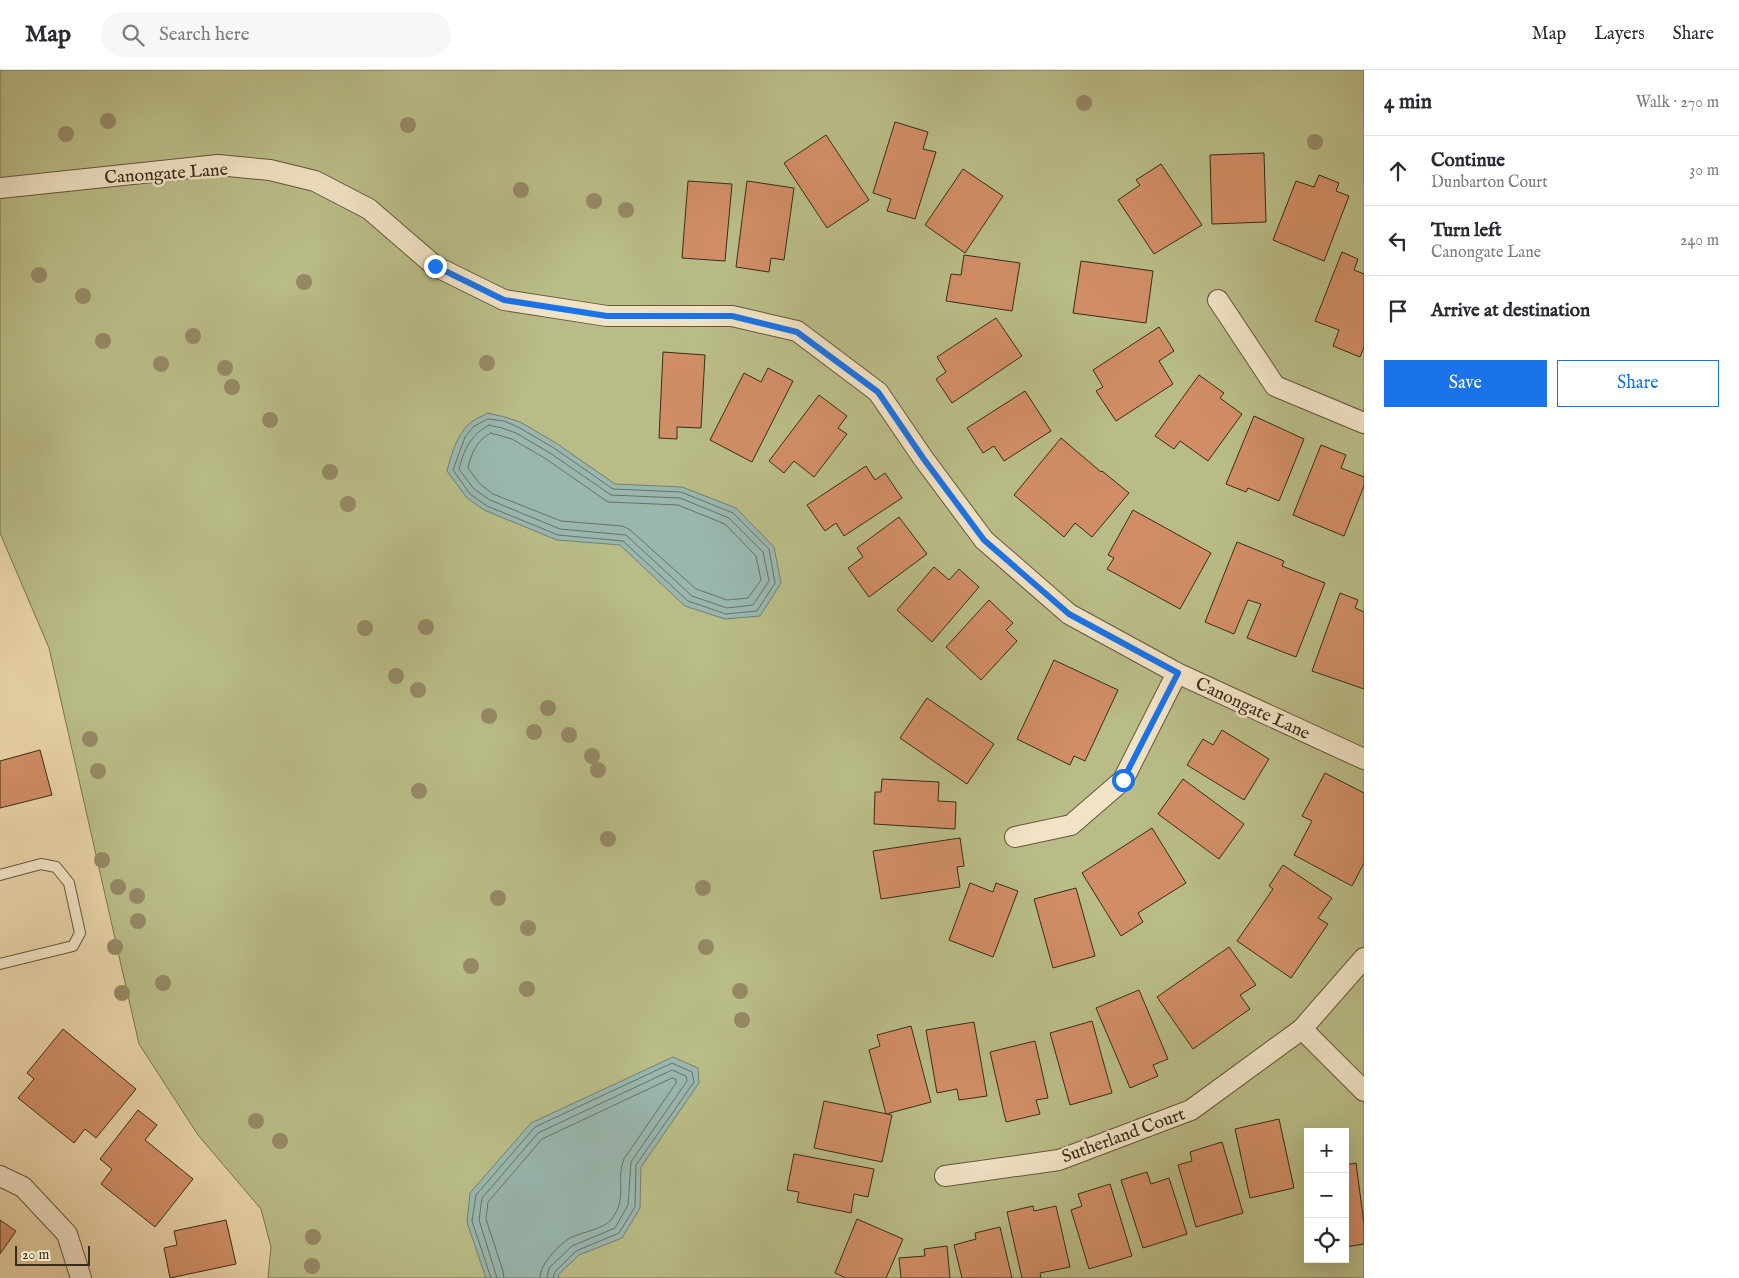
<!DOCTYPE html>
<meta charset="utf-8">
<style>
:root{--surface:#fff;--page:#f7f7f7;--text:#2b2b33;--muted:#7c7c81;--line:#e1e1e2;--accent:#1a73e8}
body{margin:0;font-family:"IM FELL English",serif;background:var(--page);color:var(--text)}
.controls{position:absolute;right:15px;bottom:15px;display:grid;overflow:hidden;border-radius:0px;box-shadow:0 5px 20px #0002}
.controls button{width:45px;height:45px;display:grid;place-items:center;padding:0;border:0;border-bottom:1px solid var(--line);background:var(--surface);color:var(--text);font:25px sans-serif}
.scale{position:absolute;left:15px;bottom:12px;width:75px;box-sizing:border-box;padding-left:5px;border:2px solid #3a2c1a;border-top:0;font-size:14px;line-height:18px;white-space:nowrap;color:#3a2c1a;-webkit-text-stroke:4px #f1e3c6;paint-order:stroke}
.stop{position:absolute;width:15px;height:15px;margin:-11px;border:4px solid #1a73e8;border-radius:50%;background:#fff}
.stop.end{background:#1a73e8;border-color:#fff;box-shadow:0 1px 5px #0008}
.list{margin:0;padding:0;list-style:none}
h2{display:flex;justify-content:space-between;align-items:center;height:65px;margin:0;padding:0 20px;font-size:21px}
h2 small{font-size:16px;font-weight:400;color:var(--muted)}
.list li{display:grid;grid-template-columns:32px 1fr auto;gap:15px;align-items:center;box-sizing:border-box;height:70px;padding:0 20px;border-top:1px solid var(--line)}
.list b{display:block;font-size:19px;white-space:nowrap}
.list p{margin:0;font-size:16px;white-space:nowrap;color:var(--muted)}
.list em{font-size:16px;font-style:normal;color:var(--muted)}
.actions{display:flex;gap:10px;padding:15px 20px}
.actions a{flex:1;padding:11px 0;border:1px solid var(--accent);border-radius:0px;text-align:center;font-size:18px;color:var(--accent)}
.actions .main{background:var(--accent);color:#fff}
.icon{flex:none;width:28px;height:28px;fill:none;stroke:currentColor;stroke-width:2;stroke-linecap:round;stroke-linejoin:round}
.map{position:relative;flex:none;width:1364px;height:1208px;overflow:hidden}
header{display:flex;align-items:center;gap:30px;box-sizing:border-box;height:70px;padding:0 25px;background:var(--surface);border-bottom:1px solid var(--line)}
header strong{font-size:24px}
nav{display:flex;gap:28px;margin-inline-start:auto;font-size:18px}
.search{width:350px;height:45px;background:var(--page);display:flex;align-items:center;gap:12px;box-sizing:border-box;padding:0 18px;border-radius:28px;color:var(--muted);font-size:19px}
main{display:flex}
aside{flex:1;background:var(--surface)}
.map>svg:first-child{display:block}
.green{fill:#b9bc86;stroke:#7a7450;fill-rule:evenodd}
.water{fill:#99b7af;stroke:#737f73}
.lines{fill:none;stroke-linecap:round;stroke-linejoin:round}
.shore{stroke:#6a7264;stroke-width:1}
.building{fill:#d18e66;stroke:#3a2c1a}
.lane-casing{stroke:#66563e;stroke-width:12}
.street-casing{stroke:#66563e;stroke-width:22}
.lane{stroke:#f1e3c6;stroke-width:10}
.street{stroke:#f1e3c6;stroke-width:20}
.tree{fill:#968866}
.route{stroke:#1a73e8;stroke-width:6}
.labels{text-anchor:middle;stroke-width:5;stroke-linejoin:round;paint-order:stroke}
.street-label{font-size:18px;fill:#3a2c1a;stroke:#f1e3c6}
</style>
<header>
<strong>Map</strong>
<div class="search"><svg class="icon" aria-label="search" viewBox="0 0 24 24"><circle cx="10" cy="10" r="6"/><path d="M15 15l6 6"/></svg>Search here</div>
<nav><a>Map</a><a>Layers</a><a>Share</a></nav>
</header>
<main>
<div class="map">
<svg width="1364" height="1208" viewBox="0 0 1364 1208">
<rect width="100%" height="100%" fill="#e9d4a8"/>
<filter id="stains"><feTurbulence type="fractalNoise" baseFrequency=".004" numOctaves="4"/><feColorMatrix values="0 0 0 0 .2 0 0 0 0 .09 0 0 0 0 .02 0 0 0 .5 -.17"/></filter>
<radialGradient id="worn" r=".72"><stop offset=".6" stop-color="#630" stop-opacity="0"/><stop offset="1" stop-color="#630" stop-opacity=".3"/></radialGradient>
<path class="green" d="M 0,0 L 1364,0 L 1364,1208 L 268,1208 L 271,1177 L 261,1139 L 198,1065 L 139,974 L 49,578 L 0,463 ZM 1308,1062 L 1345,1062 L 1345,1189 L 1308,1189 Z"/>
<g class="water">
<path d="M 487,343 L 505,347 L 520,352 L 556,373 L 615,414 L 682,417 L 736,438 L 774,477 L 781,513 L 760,546 L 725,549 L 685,536 L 620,475 L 557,470 L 484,440 L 467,428 L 447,401 C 451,385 457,365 469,354 C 474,349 482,347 487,343 Z"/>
<polygon points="673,987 698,998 699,1013 641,1097 640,1138 622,1168 579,1185 558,1205 559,1208 486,1208 467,1152 470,1123 531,1053"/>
</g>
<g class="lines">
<g class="shore">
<polygon points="488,349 504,351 518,357 554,378 613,419 681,422 733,443 769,479 775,513 757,541 726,544 688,531 623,471 558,465 487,436 470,424 453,400 465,367 473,357"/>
<path d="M 489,355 L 502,358 L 516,363 L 550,383 L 611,425 L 680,428 L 729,448 L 763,482 L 769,511 L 753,535 L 727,538 L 692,526 L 626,465 L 560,459 L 490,430 L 474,419 L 459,399 C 464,379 471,365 489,355 Z"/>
<path d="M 491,363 L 512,369 L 546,389 L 608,432 L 678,435 L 725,454 L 756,486 L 761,510 L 748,528 L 727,530 L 696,519 L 629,459 L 622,456 L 561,451 L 493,424 L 480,414 L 468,398 C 471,384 477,369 491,363 Z"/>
<polyline points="491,1208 472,1151 476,1125 535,1057 672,993 692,1002 694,1012 636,1095 635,1137 619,1163 576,1181 555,1202 553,1208"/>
<polyline points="497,1208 479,1150 482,1128 538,1063 672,1000 686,1006 687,1011 631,1092 628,1135 615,1158 572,1176 549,1198 547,1208"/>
<path d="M 504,1208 L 503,1201 L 486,1149 L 488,1132 L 542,1069 L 672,1008 L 676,1009 L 676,1013 L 624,1089 C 615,1111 629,1129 610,1151 C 604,1158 581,1163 572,1167 C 560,1173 539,1195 540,1208"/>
</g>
</g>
<g class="building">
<polygon points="895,52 928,62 923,79 936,82 915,149 887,141 891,129 873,123"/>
<polygon points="826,65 869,130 827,158 784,93"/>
<polygon points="1264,83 1266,152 1212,154 1210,85"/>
<polygon points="1161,94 1202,155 1154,184 1118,130 1140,115 1136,110"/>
<polygon points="963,99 1003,126 965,183 925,155"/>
<polygon points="1319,105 1339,113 1336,121 1349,126 1324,191 1273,170 1296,111 1314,117"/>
<polygon points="688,111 732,114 725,191 682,188"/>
<polygon points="747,111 794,118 784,190 771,188 769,202 736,197"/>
<polygon points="1342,182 1358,189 1354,200 1364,204 1364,277 1360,287 1333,276 1339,260 1315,251"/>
<polygon points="964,185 1020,193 1012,241 946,231 951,204 961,205"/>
<polygon points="1081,191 1153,201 1146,253 1073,243"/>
<polygon points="996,248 1022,286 952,333 936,309 946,302 937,287"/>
<polygon points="1159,257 1174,281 1159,291 1173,314 1116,351 1096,321 1103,317 1093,300"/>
<polygon points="663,282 705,285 701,358 677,357 677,369 659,368"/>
<polygon points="768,298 793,311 752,392 710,370 744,303 761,312"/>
<polygon points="1199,305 1224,323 1220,328 1242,344 1208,391 1180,371 1174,379 1155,366"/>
<polygon points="1025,321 1051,361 1004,391 994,376 983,383 967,358"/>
<polygon points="819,325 847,346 838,358 847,364 814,407 794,391 784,403 769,391"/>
<polygon points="1254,346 1304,369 1279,431 1248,418 1246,422 1226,414"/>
<polygon points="1061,368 1101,402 1102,401 1129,423 1092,467 1075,453 1064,467 1014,425"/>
<polygon points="1321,375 1346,385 1341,398 1364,407 1364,416 1344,466 1293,445"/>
<polygon points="866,396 875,410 885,403 902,428 844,466 836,453 825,461 807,435"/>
<polygon points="1133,440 1211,483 1180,539 1107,499 1114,488 1108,485"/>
<polygon points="899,447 927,484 869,527 848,498 863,487 857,478"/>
<polygon points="1237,472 1284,491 1282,496 1325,513 1296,587 1247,568 1261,534 1248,530 1234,564 1205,552"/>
<polygon points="934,497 949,510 959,499 979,517 932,572 897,540"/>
<polygon points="1340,523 1358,530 1355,538 1364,542 1364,619 1312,601"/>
<polygon points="989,530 1013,553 1006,560 1017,571 981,610 946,577"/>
<polygon points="1054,590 1118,620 1085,691 1074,686 1070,695 1017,669"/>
<polygon points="927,628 994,674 967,714 900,668"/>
<polygon points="1222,660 1269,689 1244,730 1187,695 1203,669 1213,675"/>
<polygon points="40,680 52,725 0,738 0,691"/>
<polygon points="1325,703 1364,723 1364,793 1352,816 1294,785 1312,751 1302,746"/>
<polygon points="882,709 939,712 938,731 956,732 955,759 874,754 875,722 881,722"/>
<polygon points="1183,709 1244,754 1219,789 1158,744"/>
<polygon points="1152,758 1186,813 1138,843 1143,852 1121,866 1082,803"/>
<polygon points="960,768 964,796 957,797 960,817 881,829 873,781"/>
<polygon points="1283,795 1332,828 1318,848 1328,854 1291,908 1237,871 1273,819 1269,816"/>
<polygon points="970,813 993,822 996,813 1018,821 993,887 949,870"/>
<polygon points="1076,818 1095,886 1053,898 1034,829"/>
<polygon points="1229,877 1256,915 1240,925 1250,939 1193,979 1157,927"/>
<polygon points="1139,920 1168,989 1153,995 1158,1006 1130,1018 1096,938"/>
<polygon points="1092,951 1112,1023 1070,1035 1050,963"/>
<polygon points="974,952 987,1026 959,1030 957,1019 937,1023 926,960"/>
<polygon points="911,956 931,1032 886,1044 869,980 880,976 877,965"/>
<polygon points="63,959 136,1019 96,1068 85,1059 74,1073 18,1028 34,1009 27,1003"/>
<polygon points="1035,971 1048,1028 1036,1030 1040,1044 1006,1052 990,982"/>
<polygon points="824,1031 892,1045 882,1092 814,1078"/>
<polygon points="138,1040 157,1055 145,1070 193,1109 155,1157 101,1114 112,1099 100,1089"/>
<polygon points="1279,1049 1294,1118 1250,1128 1235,1059"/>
<polygon points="1222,1072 1243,1143 1196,1157 1178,1095 1192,1091 1190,1082"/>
<polygon points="794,1084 874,1099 868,1127 854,1124 851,1143 797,1132 799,1122 787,1120"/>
<polygon points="1356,1093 1364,1154 1364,1174 1345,1177 1345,1095"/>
<polygon points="1147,1102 1151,1114 1169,1108 1187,1164 1143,1178 1121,1110"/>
<polygon points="1110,1114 1132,1186 1089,1199 1071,1140 1082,1136 1078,1124"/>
<polygon points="1033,1136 1034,1141 1056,1136 1070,1197 1040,1203 1041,1208 1022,1208 1007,1142"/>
<polygon points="857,1149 903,1169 886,1208 846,1208 835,1203"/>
<polygon points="0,1150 16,1161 0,1184"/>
<polygon points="226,1150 236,1194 170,1208 164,1178 177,1175 174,1161"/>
<polygon points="1000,1157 1012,1208 962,1208 954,1175 976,1169 975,1163"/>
<polygon points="947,1176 950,1208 901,1208 899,1188 925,1186 924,1179"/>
</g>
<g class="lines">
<defs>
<polyline id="lane" points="0,805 41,794 56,797 69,813 80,863 73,876 0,894"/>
<g id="street">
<polyline points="0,118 218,95 270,100 315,111 369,139 435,196 504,230 607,246 732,246 797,261 878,322 923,388 984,470 1069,544 1177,603 1364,689"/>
<polyline points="1218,230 1275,316 1364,353"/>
<polyline points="1015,767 1071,755 1123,710 1177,603"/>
<polyline points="1302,959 1364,1021"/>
<polyline points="0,1106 23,1117 67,1164 81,1208"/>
<polyline points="945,1106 1059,1090 1191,1040 1302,959 1364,888"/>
</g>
</defs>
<use href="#lane" class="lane-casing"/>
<use href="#street" class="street-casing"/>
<use href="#lane" class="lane"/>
<use href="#street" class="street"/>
</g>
<g class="tree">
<circle cx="1084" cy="33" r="8"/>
<circle cx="108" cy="51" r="8"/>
<circle cx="408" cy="55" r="8"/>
<circle cx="66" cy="64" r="8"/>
<circle cx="1315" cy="72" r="8"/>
<circle cx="521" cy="120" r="8"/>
<circle cx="594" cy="131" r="8"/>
<circle cx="626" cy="140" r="8"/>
<circle cx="39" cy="205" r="8"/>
<circle cx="304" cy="212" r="8"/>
<circle cx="83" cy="226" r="8"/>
<circle cx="193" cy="266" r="8"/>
<circle cx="103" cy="271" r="8"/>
<circle cx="487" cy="293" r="8"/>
<circle cx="161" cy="294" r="8"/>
<circle cx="225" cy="298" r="8"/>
<circle cx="232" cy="317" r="8"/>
<circle cx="270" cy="350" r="8"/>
<circle cx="330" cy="402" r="8"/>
<circle cx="348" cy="434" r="8"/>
<circle cx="426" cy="557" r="8"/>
<circle cx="365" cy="558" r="8"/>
<circle cx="396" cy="606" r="8"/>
<circle cx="418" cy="620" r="8"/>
<circle cx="548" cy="638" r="8"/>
<circle cx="489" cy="646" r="8"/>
<circle cx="534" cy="662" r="8"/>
<circle cx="569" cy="665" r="8"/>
<circle cx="90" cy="669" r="8"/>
<circle cx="592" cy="686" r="8"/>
<circle cx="598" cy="700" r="8"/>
<circle cx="98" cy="701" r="8"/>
<circle cx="419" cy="721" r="8"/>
<circle cx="608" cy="769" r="8"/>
<circle cx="102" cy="790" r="8"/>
<circle cx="118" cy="817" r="8"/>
<circle cx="703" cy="818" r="8"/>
<circle cx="137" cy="826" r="8"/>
<circle cx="498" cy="828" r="8"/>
<circle cx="138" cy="851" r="8"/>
<circle cx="528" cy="858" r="8"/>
<circle cx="115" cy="877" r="8"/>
<circle cx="706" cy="877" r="8"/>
<circle cx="471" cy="896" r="8"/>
<circle cx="163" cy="913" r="8"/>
<circle cx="527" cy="919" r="8"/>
<circle cx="740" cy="921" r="8"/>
<circle cx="122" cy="923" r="8"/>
<circle cx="742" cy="950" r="8"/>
<circle cx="256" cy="1051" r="8"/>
<circle cx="280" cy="1071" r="8"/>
<circle cx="313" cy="1167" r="8"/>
<circle cx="312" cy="1196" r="8"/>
</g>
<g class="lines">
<polyline class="route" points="435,196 504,230 607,246 732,246 797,262 878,322 923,388 984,470 1069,544 1178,603 1123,710"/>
</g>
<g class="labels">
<g class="street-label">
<text transform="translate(166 103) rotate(-4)" y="6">Canongate Lane</text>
<text transform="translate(1253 638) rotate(25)" y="6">Canongate Lane</text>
<text transform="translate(1123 1065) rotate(-20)" y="6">Sutherland Court</text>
</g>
</g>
<rect width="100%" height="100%" filter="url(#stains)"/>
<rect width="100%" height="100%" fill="url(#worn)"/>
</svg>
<div class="controls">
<button>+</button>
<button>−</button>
<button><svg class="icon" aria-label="locate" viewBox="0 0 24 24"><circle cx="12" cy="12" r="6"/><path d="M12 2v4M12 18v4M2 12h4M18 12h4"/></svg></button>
</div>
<div class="scale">20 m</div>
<div class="stop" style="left:1123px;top:710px"></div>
<div class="stop end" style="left:435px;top:196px"></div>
</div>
<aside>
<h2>4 min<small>Walk · 270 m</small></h2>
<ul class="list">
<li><svg class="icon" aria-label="ahead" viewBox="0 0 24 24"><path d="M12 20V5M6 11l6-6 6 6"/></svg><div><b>Continue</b><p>Dunbarton Court</p></div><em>30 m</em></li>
<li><svg class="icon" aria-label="left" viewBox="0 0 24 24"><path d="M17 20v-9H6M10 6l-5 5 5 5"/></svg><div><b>Turn left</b><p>Canongate Lane</p></div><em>240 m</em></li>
<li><svg class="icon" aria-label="arrive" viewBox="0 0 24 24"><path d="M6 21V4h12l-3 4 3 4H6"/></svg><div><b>Arrive at destination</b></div></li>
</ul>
<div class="actions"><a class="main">Save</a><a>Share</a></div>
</aside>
</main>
